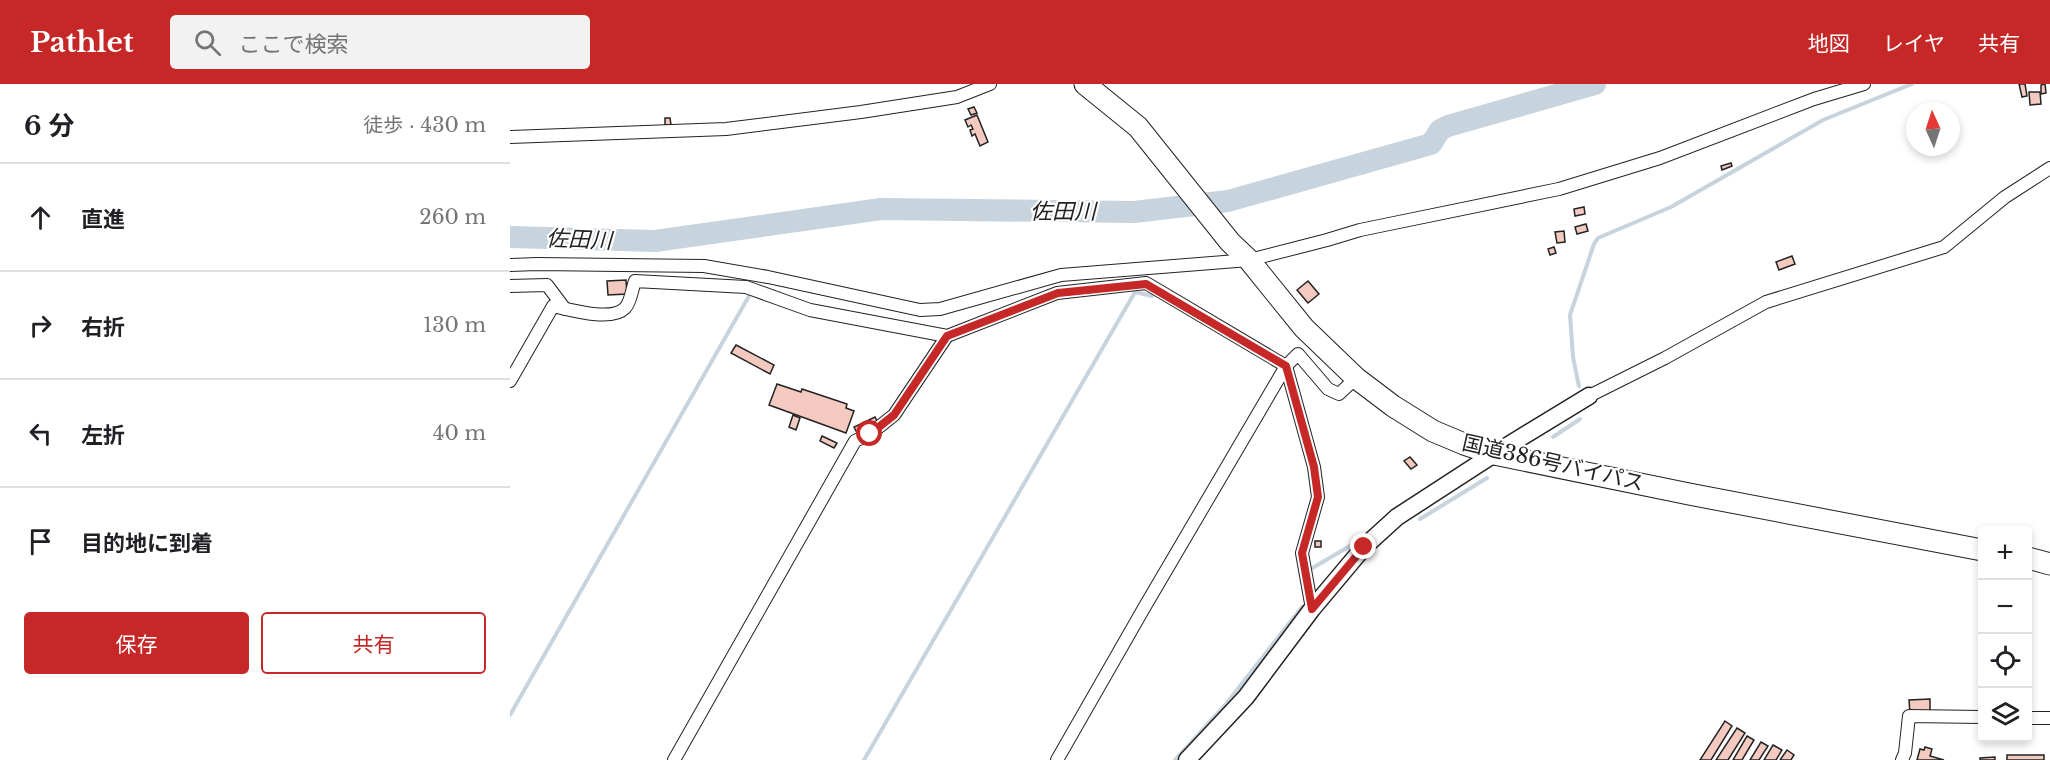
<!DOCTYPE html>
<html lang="ja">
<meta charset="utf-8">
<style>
:root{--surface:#fff;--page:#f2f2f2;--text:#202124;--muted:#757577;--line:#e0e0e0;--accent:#c62828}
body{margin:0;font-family:"Libre Baskerville","Noto Sans JP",serif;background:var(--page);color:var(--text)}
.controls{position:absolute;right:18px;bottom:18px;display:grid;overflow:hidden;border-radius:6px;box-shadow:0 3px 9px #0003}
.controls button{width:54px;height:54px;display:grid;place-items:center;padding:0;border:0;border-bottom:2px solid var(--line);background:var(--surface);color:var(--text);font:30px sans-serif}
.compass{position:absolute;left:1396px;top:18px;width:54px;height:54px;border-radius:50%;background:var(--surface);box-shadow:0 3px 9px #0003;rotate:357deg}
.stop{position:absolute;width:18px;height:18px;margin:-14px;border:4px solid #c62828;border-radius:50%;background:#fff}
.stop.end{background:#c62828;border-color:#fff;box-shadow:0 2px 6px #0008}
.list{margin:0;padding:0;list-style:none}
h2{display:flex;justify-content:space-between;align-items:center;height:78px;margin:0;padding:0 24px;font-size:26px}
h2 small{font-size:20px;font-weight:400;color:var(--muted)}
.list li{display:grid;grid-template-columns:39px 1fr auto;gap:18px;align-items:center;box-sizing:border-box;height:108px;padding:0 24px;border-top:2px solid var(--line)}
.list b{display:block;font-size:22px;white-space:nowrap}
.list em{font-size:20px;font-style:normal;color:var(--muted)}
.actions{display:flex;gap:12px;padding:18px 24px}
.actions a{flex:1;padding:14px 0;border:2px solid var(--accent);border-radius:6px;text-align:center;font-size:21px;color:var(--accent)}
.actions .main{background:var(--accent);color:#fff}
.icon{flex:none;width:33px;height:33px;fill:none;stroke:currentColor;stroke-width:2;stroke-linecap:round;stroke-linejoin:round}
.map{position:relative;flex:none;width:1540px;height:676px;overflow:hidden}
header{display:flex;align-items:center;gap:36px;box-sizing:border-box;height:84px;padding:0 30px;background:var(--accent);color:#fff}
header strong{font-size:28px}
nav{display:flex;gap:33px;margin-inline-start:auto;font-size:21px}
.search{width:420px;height:54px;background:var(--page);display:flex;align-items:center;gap:15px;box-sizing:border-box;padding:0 21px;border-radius:6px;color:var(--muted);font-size:22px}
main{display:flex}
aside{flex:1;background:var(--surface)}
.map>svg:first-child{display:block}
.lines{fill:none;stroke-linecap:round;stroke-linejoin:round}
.stream{stroke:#c7d3dd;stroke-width:4}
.river{stroke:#c7d3dd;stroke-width:22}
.building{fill:#f3c9c0;stroke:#222;stroke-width:1.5}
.street-casing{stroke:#222;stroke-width:14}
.secondary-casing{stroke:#222;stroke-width:19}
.highway-casing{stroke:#222;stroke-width:23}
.street{stroke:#fff;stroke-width:12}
.secondary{stroke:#fff;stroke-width:16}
.highway{stroke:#fff;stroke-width:21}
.route{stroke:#c62828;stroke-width:8}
.labels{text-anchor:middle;stroke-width:4.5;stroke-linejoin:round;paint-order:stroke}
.street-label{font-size:21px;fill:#222;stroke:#fff}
.water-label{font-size:22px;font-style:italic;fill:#222;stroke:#fff}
</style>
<header>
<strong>Pathlet</strong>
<div class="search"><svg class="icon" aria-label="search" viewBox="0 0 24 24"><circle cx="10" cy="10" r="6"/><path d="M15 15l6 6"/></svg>ここで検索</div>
<nav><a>地図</a><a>レイヤ</a><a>共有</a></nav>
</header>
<main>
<aside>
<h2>6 分<small>徒歩 · 430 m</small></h2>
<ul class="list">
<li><svg class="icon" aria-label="ahead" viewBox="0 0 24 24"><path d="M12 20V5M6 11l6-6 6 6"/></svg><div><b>直進</b></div><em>260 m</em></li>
<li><svg class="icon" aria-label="right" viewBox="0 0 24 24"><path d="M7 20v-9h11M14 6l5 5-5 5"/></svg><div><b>右折</b></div><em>130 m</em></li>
<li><svg class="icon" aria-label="left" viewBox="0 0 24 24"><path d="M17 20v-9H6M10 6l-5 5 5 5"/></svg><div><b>左折</b></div><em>40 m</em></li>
<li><svg class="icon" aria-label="arrive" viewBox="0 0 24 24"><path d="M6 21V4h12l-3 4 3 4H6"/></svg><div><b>目的地に到着</b></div></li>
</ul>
<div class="actions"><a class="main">保存</a><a>共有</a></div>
</aside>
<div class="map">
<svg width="1540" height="676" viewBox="0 0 1540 676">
<rect width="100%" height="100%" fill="#fff"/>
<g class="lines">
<g class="stream">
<polyline points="1069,302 1063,273 1060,231 1084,160 1088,154 1161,123 1313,36 1402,0"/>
<polyline points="1043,353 1070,335"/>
<polyline points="910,435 977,394"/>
<polyline points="800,489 799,486 840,462"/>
<polyline points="0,631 239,212"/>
<polyline points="354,676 625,208 642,212"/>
<polyline points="665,676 716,620 792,523"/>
</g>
<polyline class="river" points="0,153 145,157 371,125 624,128 718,117 921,60 930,46 938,42 1085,0"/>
</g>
<g class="building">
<polygon points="1509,0 1515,0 1517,12 1512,13"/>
<polygon points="1535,0 1536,9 1531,10 1531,1"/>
<polygon points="1519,8 1530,8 1531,20 1520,21"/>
<polygon points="464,23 467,29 461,31 458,25"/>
<polygon points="467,31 478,58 470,62 465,50 462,52 460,46 463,45 461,41 458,43 455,36"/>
<polygon points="155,34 160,34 161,41 155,41"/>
<polygon points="1221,79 1222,82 1212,86 1211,82"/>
<polygon points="1074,123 1075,130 1065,132 1064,125"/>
<polygon points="1076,140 1078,147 1067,150 1065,143"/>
<polygon points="1054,147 1055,158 1047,159 1045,148"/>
<polygon points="1044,163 1046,169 1040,171 1038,165"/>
<polygon points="1282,172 1285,180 1269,186 1266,178"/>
<polygon points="116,196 117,210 98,211 97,197"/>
<polygon points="798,197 809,210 798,219 787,206"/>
<polygon points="226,261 264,281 260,290 221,269"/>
<polygon points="267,300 291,308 292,305 337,320 336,324 344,327 336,349 259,321"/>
<polygon points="283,331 290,334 286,346 279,343"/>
<polygon points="365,333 368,339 347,349 344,343"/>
<polygon points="312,352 327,359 324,364 310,357"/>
<polygon points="900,373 907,381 901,385 894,377"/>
<rect x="805" y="457" width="6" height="6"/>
<polygon points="1420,615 1420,628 1400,629 1399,616"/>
<polygon points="1215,637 1222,642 1201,676 1190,676"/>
<polygon points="1227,644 1235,649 1218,676 1206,676"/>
<polygon points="1237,652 1244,656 1232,676 1223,676"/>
<polygon points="1251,658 1258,662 1249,676 1240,676"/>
<polygon points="1263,661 1272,666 1266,676 1254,676"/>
<polygon points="1415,663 1422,665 1420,672 1434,676 1407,676 1410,665 1414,666"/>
<polygon points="1277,666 1284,671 1281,676 1270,676"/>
<rect x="1497" y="671" width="37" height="5"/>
<polygon points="1485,673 1485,676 1470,676 1470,674"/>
</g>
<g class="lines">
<defs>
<g id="street">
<polyline points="0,53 216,45 351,28 447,13 480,0"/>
<polyline points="0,181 27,180 194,182 258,193 410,226 430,225 551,191 739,176 817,156 850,146 1049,105 1150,74 1304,15 1354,0"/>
<polyline points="0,202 37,201 55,225"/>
<path d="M 0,297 L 43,222 C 61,226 102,238 115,224 C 121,218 122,205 125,197 L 236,203 L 300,226 L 437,252 L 547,209 L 636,199 L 776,282 L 804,383 L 808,413 L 792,469 L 802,525"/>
<polyline points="1079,312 1155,274 1256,218 1434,163 1495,113 1540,84"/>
<polyline points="1518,634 1540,634"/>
<polyline points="164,676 345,357 360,350 384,331 437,252"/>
<polyline points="547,676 634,524 776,282 788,270 818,305 829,310 846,294"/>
<polyline points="1392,676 1395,669 1399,632 1472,633"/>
</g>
<polyline id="secondary" points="677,676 736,613 802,525 854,463 887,433 984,370 1079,312"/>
<g id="highway">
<polyline points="575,0 628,43 720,158 739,176 794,244 846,294 883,322 923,347 954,360 984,370 1179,410 1472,466"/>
<polyline points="1518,474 1540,480"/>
</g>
</defs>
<use href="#street" class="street-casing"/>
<use href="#secondary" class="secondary-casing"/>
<use href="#highway" class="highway-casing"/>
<use href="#street" class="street"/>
<use href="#secondary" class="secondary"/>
<use href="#highway" class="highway"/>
</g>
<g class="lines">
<polyline class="route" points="360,350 384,331 437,252 548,209 636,200 776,282 804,383 808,413 792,469 802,525 854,463"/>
</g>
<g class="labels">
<g class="street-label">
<text transform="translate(1043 379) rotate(13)" y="7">国道386号バイパス</text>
</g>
<g class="water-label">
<text x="553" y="135">佐田川</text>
<text transform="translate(69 155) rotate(2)" y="8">佐田川</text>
</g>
</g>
</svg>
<div class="controls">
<button>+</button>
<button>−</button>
<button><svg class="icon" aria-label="locate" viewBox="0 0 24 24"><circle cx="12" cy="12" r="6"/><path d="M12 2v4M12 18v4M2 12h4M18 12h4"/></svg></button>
<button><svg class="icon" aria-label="layers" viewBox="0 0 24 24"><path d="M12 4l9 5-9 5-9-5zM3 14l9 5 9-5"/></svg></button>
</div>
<svg class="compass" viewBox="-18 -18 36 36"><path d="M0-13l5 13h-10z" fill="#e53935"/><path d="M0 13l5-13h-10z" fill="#757577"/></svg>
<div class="stop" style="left:360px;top:350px"></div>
<div class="stop end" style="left:854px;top:463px"></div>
</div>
</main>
